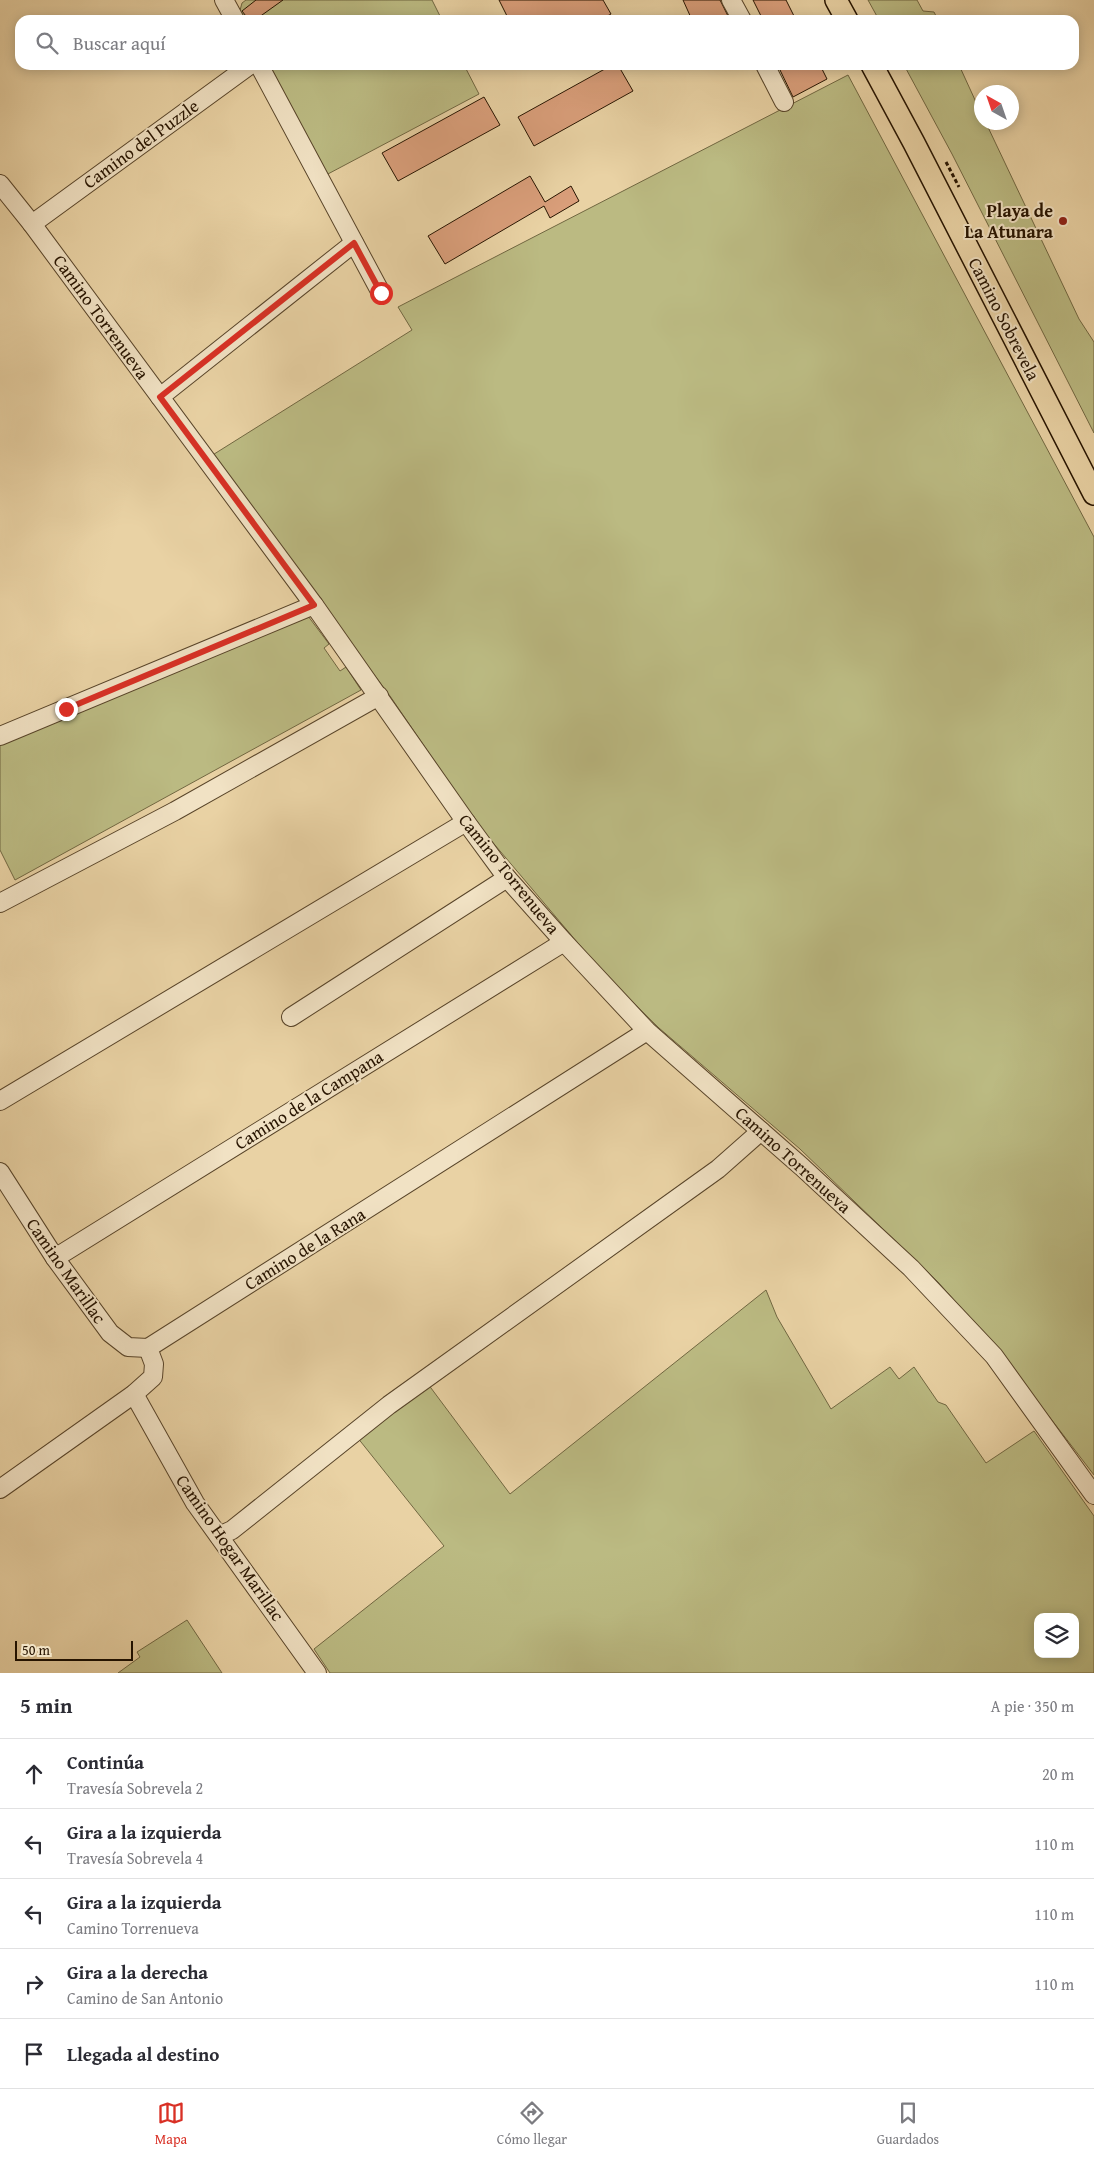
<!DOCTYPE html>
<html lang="es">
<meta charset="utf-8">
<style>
:root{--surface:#fff;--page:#f2f2f3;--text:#2b2b33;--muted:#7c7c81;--line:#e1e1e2;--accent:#d93025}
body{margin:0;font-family:"Gentium Book Plus",serif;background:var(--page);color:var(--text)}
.controls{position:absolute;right:15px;bottom:15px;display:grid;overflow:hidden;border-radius:10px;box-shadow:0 2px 12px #0003}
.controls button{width:45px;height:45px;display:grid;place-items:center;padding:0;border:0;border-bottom:1px solid var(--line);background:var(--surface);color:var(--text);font:25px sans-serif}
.compass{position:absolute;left:974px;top:85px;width:45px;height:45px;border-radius:50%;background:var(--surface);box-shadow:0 2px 12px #0003;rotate:320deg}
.scale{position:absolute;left:15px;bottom:12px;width:118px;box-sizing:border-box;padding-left:5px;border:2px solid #271400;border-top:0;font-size:14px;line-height:18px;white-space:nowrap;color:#271400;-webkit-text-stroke:4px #f1e2c4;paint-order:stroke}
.stop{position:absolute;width:15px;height:15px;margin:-11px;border:4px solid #d93025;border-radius:50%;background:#fff}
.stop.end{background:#d93025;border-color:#fff;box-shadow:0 1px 5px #0008}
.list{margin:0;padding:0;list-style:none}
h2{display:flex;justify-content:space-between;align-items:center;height:65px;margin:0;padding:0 20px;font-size:21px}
h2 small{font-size:16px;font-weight:400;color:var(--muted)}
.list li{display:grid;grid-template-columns:32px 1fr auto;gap:15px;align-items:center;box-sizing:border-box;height:70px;padding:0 20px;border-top:1px solid var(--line)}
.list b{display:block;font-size:19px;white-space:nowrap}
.list p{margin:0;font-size:16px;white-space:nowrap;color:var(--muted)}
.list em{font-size:16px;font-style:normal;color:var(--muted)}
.icon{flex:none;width:28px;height:28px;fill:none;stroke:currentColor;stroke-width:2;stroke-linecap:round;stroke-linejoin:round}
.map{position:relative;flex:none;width:1094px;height:1673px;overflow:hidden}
.search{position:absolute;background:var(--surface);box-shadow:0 2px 12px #0003;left:15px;right:15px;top:15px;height:55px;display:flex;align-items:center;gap:12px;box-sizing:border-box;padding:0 18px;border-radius:15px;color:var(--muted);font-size:19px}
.sheet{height:415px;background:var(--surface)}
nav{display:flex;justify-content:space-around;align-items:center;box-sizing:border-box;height:70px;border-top:1px solid var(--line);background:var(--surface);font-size:14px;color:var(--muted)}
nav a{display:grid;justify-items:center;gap:2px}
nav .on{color:var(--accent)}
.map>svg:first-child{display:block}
.green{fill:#bbba82;stroke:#716741;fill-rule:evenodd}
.building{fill:#d99e7a;stroke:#271400}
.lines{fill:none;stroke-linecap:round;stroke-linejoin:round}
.minor-casing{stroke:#584429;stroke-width:20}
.major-casing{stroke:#271400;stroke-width:24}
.path{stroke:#271400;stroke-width:3;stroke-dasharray:4 2.5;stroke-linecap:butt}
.minor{stroke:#f1e2c4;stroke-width:18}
.major{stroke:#e9d2a4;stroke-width:21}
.route{stroke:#d93025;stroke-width:6}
.poi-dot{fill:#8f2418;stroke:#f1e2c4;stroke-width:2}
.labels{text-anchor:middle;stroke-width:4;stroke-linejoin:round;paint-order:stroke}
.street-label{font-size:18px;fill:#271400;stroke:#f1e2c4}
.poi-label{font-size:18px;font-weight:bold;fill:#271400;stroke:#f1e2c4;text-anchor:end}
</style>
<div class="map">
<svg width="1094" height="1673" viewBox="0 0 1094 1673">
<rect width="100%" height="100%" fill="#e9d2a4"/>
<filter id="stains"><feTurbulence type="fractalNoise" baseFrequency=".004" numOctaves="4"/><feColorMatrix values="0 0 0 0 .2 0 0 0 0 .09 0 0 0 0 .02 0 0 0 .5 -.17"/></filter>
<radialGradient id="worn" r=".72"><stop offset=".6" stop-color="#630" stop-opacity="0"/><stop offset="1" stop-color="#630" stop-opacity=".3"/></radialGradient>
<g class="green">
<polygon points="246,0 432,0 442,20 242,20 239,14 242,3"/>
<polygon points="868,0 917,0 923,11 934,12 938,20 879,20"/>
<polygon points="265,65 464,65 479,94 326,175"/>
<polygon points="904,65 959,65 981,113 982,122 986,123 1079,319 1094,342 1094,433 952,154"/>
<polygon points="848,75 1094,537 1094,1475 998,1350 938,1282 800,1149 659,1028 605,975 478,825 390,696 211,456 412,330 398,307"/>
<polygon points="308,616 329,644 324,648 340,671 346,667 361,690 15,880 0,850 0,743"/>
<path d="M 766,1290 L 777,1317 L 831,1409 L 890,1367 L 899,1379 L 914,1367 L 938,1402 L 946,1405 L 986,1463 L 1034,1431 L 1094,1516 L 1094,1673 L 330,1673 L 314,1649 L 444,1546 L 357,1437 L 428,1384 L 510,1494 ZM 1038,1617 L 1075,1617 L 1075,1654 L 1038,1654 Z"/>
<polygon points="187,1620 222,1673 118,1673 140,1657 137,1652"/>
</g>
<g class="building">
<polygon points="256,0 283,0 255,20 249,20 242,11"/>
<polygon points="499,0 603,0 611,14 600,20 509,20"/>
<polygon points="683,0 720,0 730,20 692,20"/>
<polygon points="753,0 786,0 796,20 763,20"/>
<polygon points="612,65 618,65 633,91 534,146 518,117"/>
<polygon points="790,65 820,65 827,79 793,97 780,70"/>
<polygon points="484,97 500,125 398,181 382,153"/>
<polygon points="530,176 545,202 571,186 579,201 550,218 544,206 445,264 428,236"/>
</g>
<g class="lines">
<defs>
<g id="minor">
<polyline points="224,0 235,20"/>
<polyline points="731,0 742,20"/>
<polyline points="259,65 381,293"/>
<polyline points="765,65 784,102"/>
<polyline points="0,184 32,224 314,605 466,822 507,878 564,942 647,1031 802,1167 911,1268 994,1356 1094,1495"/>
<polyline points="32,224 250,65"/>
<polyline points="160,397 354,243"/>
<polyline points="0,736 314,605"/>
<polyline points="0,903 175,811 379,696"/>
<polyline points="291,1017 507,878"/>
<polyline points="0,1101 466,822"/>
<polyline points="0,1172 55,1258 110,1333 128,1347 148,1348"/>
<polyline points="55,1258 564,942"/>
<polyline points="148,1348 647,1031"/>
<polyline points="134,1394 195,1503 317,1673"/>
<polyline points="0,1489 134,1394 153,1377 154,1364 148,1348"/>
<polyline points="219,1536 232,1530 389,1405 718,1169 761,1131"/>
</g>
<g id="major">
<polyline points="836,0 847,20"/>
<polyline points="872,65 914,143 1094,494"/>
</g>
</defs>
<use href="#minor" class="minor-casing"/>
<use href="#major" class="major-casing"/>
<polyline class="path" points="946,162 959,187"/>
<use href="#minor" class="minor"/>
<use href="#major" class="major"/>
</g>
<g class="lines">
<polyline class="route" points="66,709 314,605 160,397 354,243 381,293"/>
</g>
<circle class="poi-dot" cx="1063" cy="221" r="5"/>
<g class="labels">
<g class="street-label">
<text transform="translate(141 144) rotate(-36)" y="6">Camino del Puzzle</text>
<text transform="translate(101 317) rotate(54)" y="6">Camino Torrenueva</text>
<text transform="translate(1004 319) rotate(63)" y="6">Camino Sobrevela</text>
<text transform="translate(509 874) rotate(51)" y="6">Camino Torrenueva</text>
<text transform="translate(309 1100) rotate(-32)" y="6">Camino de la Campana</text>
<text transform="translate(793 1160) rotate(42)" y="6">Camino Torrenueva</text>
<text transform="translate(305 1249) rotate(-32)" y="6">Camino de la Rana</text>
<text transform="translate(66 1271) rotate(55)" y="6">Camino Marillac</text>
<text transform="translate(230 1548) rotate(55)" y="6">Camino Hogar Marillac</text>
</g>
<g class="poi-label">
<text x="1053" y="217">Playa de<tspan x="1053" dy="21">La Atunara</tspan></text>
</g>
</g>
<rect width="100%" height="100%" filter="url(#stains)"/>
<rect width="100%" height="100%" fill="url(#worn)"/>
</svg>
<div class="controls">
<button><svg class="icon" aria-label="layers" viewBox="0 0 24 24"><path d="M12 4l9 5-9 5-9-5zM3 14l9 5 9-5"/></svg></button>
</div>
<svg class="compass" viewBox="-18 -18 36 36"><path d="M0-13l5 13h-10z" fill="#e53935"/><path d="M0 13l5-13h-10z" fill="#7c7c81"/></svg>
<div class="scale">50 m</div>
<div class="stop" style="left:381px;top:293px"></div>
<div class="stop end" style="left:66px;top:709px"></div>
<div class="search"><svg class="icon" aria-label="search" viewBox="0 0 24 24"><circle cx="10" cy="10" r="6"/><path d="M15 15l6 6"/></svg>Buscar aquí</div>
</div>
<section class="sheet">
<h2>5 min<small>A pie · 350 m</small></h2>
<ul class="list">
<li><svg class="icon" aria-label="ahead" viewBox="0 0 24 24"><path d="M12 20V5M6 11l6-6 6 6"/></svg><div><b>Continúa</b><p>Travesía Sobrevela 2</p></div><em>20 m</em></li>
<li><svg class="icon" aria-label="left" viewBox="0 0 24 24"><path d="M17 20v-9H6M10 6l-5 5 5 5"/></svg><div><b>Gira a la izquierda</b><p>Travesía Sobrevela 4</p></div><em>110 m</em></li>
<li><svg class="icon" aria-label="left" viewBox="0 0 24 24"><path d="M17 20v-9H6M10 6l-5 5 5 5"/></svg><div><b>Gira a la izquierda</b><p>Camino Torrenueva</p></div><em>110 m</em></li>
<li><svg class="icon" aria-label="right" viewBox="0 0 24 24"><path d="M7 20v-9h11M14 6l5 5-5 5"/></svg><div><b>Gira a la derecha</b><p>Camino de San Antonio</p></div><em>110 m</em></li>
<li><svg class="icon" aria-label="arrive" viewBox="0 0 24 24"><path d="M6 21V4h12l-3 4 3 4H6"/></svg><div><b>Llegada al destino</b></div></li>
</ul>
</section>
<nav>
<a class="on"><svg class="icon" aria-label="map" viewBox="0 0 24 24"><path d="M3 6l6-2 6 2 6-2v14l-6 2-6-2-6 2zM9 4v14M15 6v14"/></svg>Mapa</a>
<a><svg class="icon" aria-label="directions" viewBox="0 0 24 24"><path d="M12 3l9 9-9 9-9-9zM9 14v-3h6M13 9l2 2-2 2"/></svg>Cómo llegar</a>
<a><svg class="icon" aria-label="saved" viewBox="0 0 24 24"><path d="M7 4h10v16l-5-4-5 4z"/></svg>Guardados</a>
</nav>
